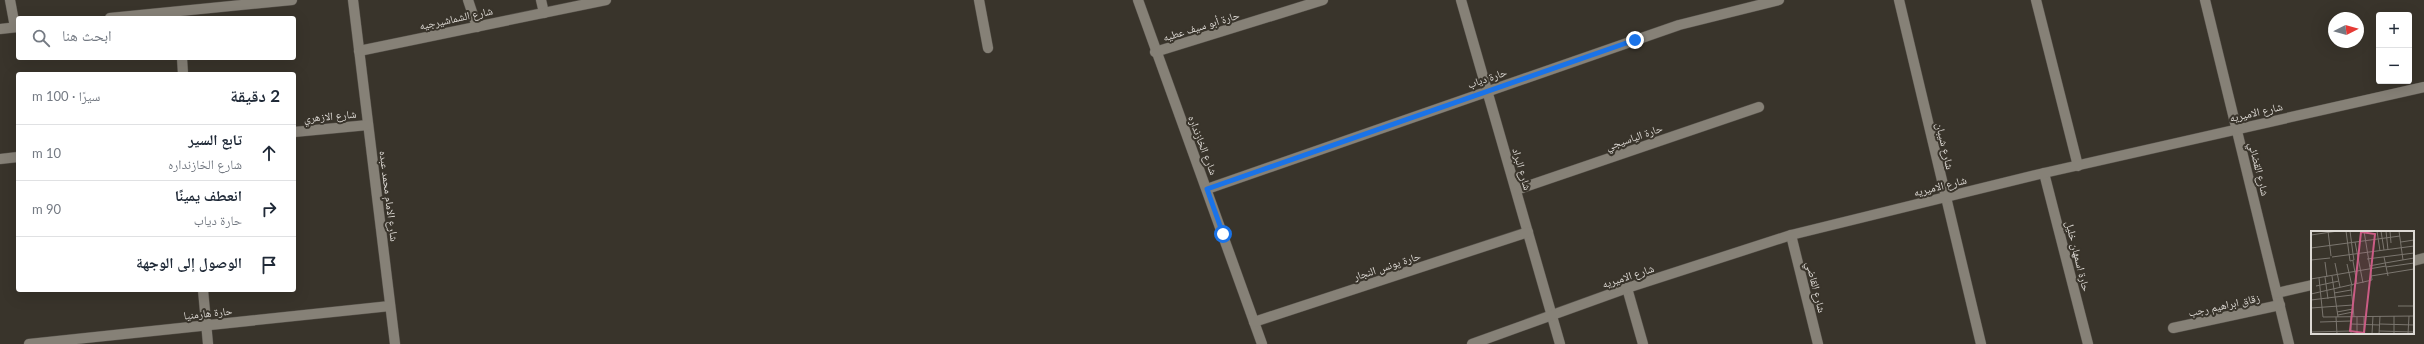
<!DOCTYPE html>
<html lang="ar">
<meta charset="utf-8">
<style>
:root{--surface:#fff;--page:#f2f2f3;--text:#1f2937;--muted:#747a83;--line:#e0e1e3}
body{margin:0;font-family:Lato,"Noto Naskh Arabic",sans-serif;background:var(--page);color:var(--text);direction:rtl}
.controls{position:absolute;right:12px;top:12px;display:grid;overflow:hidden;border-radius:4px;box-shadow:0 4px 16px #0002}
.controls button{width:36px;height:36px;display:grid;place-items:center;padding:0;border:0;border-bottom:1px solid var(--line);background:var(--surface);color:var(--text);font:20px sans-serif}
.compass{position:absolute;left:2328px;top:12px;width:36px;height:36px;border-radius:50%;background:var(--surface);box-shadow:0 4px 16px #0002;rotate:84deg}
.stop{position:absolute;width:12px;height:12px;margin:-9px;border:3px solid #1a73e8;border-radius:50%;background:#fff}
.stop.end{background:#1a73e8;border-color:#fff;box-shadow:0 1px 4px #0008}
.list{margin:0;padding:0;list-style:none}
h2{display:flex;justify-content:space-between;align-items:center;height:52px;margin:0;padding:0 16px;font-size:17px}
h2 small{font-size:13px;font-weight:400;color:var(--muted)}
.list li{display:grid;grid-template-columns:26px 1fr auto;gap:12px;align-items:center;box-sizing:border-box;height:56px;padding:0 16px;border-top:1px solid var(--line)}
.list b{display:block;font-size:15px;white-space:nowrap}
.list p{margin:0;font-size:13px;white-space:nowrap;color:var(--muted)}
.list em{font-size:13px;font-style:normal;color:var(--muted)}
.icon{flex:none;width:22px;height:22px;fill:none;stroke:currentColor;stroke-width:2;stroke-linecap:round;stroke-linejoin:round}
.map{position:relative;flex:none;width:2424px;height:344px;overflow:hidden;direction:ltr}
.search{position:absolute;background:var(--surface);box-shadow:0 4px 16px #0002;left:16px;top:16px;width:280px;height:44px;display:flex;align-items:center;gap:10px;box-sizing:border-box;padding:0 14px;border-radius:4px;color:var(--muted);font-size:15px}
.panel{position:absolute;background:var(--surface);box-shadow:0 4px 16px #0002;left:16px;top:72px;width:280px;height:220px;border-radius:4px;direction:rtl}
.map>svg:first-child{display:block}
.lines{fill:none;stroke-linecap:round;stroke-linejoin:round}
.minor-casing{stroke:#555049;stroke-width:11}
.minor{stroke:#868177;stroke-width:10}
.route{stroke:#1a73e8;stroke-width:5}
.labels{text-anchor:middle;stroke-width:4;stroke-linejoin:round;paint-order:stroke}
.street-label{font-size:11px;fill:#ddd9d4;stroke:#39342b}
.inset-road{fill:none;stroke:#7b766f;stroke-width:1}
.view{fill:#cb5c85;fill-opacity:0.15;stroke:#cb5c85;stroke-width:2}
.inset-edge{fill:none;stroke:#ddd9d4;stroke-width:2}
</style>
<div class="map">
<svg width="2424" height="344" viewBox="0 0 2424 344">
<rect width="100%" height="100%" fill="#39342b"/>
<g class="lines">
<defs>
<g id="minor">
<polyline points="10,0 15,27"/>
<polyline points="353,0 395,344"/>
<polyline points="468,0 477,27"/>
<polyline points="541,0 544,13"/>
<polyline points="979,0 988,48"/>
<polyline points="1138,0 1262,344"/>
<polyline points="1461,0 1560,344"/>
<polyline points="1899,0 1981,344"/>
<polyline points="2036,0 2078,166"/>
<polyline points="2205,0 2289,344"/>
<polyline points="110,18 292,0"/>
<polyline points="0,29 18,27"/>
<polyline points="359,51 606,0"/>
<polyline points="1155,52 1323,0"/>
<polyline points="182,58 183,74"/>
<polyline points="294,132 368,125"/>
<polyline points="0,159 18,157"/>
<polyline points="2044,173 2088,344"/>
<polyline points="1207,189 1679,25 1779,0"/>
<polyline points="1516,190 1759,107"/>
<polyline points="1791,235 1818,344"/>
<polyline points="2413,261 2424,258"/>
<polyline points="1627,288 1643,344"/>
<polyline points="203,290 208,344"/>
<polyline points="2277,293 2312,285"/>
<polyline points="1254,322 1528,232"/>
<polyline points="2173,328 2280,305"/>
<polyline points="29,344 390,306"/>
<polyline points="1472,344 1627,288 1791,235 2044,173 2424,87"/>
</g>
</defs>
<use href="#minor" class="minor-casing"/>
<use href="#minor" class="minor"/>
</g>
<g class="lines">
<polyline class="route" points="1223,234 1207,189 1635,40"/>
</g>
<g class="labels">
<g class="street-label">
<text transform="translate(456 18) rotate(-12)" y="4">شارع الشماشيرجيه</text>
<text transform="translate(1201 26) rotate(-17)" y="4">حارة أبو سيف عطيه</text>
<text transform="translate(1487 78) rotate(-19)" y="4">حارة دياب</text>
<text transform="translate(2256 112) rotate(-13)" y="4">شارع الاميريه</text>
<text transform="translate(330 116) rotate(-5)" y="4">شارع الازهري</text>
<text transform="translate(1634 137) rotate(-19)" y="4">حارة الياسيجي</text>
<text transform="translate(1203 145) rotate(69)" y="4">شارع الخازنداره</text>
<text transform="translate(1945 146) rotate(77)" y="4">شارع شيبان</text>
<text transform="translate(1522 169) rotate(74)" y="4">شارع البراد</text>
<text transform="translate(2259 169) rotate(76)" y="4">شارع القضائي</text>
<text transform="translate(1940 186) rotate(-14)" y="4">شارع الاميريه</text>
<text transform="translate(389 196) rotate(83)" y="4">شارع الامام محمد عبده</text>
<text transform="translate(2078 256) rotate(76)" y="4">حارة اسمهان خليل</text>
<text transform="translate(1387 266) rotate(-18)" y="4">حارة يونس النجار</text>
<text transform="translate(1628 276) rotate(-18)" y="4">شارع الاميريه</text>
<text transform="translate(1816 287) rotate(76)" y="4">شارع القاضي</text>
<text transform="translate(2224 305) rotate(-12)" y="4">زقاق ابراهيم رجب</text>
<text transform="translate(208 313) rotate(-6)" y="4">حارة هارمنيا</text>
</g>
</g>
<g transform="translate(2311 231)">
<rect width="103" height="103" fill="#39342b"/>
<path class="inset-road" d="M 17,0 L 20,25M 35,0 L 39,30 L 43,29 L 42,23M 39,0 L 42,23M 66,0 L 69,20M 70,0 L 73,19M 75,0 L 77,19M 79,0 L 80,12M 88,0 L 92,29M 0,4 L 27,0M 44,11 L 52,52M 90,11 L 103,9M 0,17 L 89,5M 21,26 L 103,15M 73,26 L 77,45M 56,28 L 103,22M 0,29 L 19,27M 42,30 L 46,53M 14,31 L 16,46M 24,32 L 29,56M 74,32 L 103,27M 36,33 L 41,55M 58,35 L 74,32M 75,36 L 103,32M 21,45 L 27,86M 60,45 L 103,38M 14,46 L 17,68M 8,47 L 12,86 L 103,85M 0,48 L 75,35M 5,55 L 28,50M 40,55 L 43,86M 23,62 L 40,59M 0,63 L 61,49 L 53,0M 0,69 L 41,64M 87,75 L 103,75M 0,77 L 42,74M 26,81 L 42,78M 27,84 L 42,81M 25,86 L 26,103M 53,86 L 53,103M 9,91 L 40,90M 40,93 L 69,94M 69,93 L 103,94M 68,100 L 103,101M 0,101 L 40,100M 40,103 L 40,86M 46,103 L 46,86M 61,103 L 62,85M 68,103 L 69,85M 83,103 L 83,85M 97,103 L 98,85"/>
<path class="view" d="M 50,1 L 64,3 L 53,102 L 39,100 Z"/>
<rect width="103" height="103" class="inset-edge"/>
</g>
</svg>
<div class="controls">
<button>+</button>
<button>−</button>
</div>
<svg class="compass" viewBox="-18 -18 36 36"><path d="M0-13l5 13h-10z" fill="#e53935"/><path d="M0 13l5-13h-10z" fill="#747a83"/></svg>
<div class="stop" style="left:1223px;top:234px"></div>
<div class="stop end" style="left:1635px;top:40px"></div>
<div class="search"><svg class="icon" aria-label="search" viewBox="0 0 24 24"><circle cx="10" cy="10" r="6"/><path d="M15 15l6 6"/></svg>ابحث هنا</div>
<section class="panel">
<h2>2 دقيقة<small>سيرًا · 100 m</small></h2>
<ul class="list">
<li><svg class="icon" aria-label="ahead" viewBox="0 0 24 24"><path d="M12 20V5M6 11l6-6 6 6"/></svg><div><b>تابع السير</b><p>شارع الخازنداره</p></div><em>10 m</em></li>
<li><svg class="icon" aria-label="right" viewBox="0 0 24 24"><path d="M7 20v-9h11M14 6l5 5-5 5"/></svg><div><b>انعطف يمينًا</b><p>حارة دياب</p></div><em>90 m</em></li>
<li><svg class="icon" aria-label="arrive" viewBox="0 0 24 24"><path d="M6 21V4h12l-3 4 3 4H6"/></svg><div><b>الوصول إلى الوجهة</b></div></li>
</ul>
</section>
</div>
